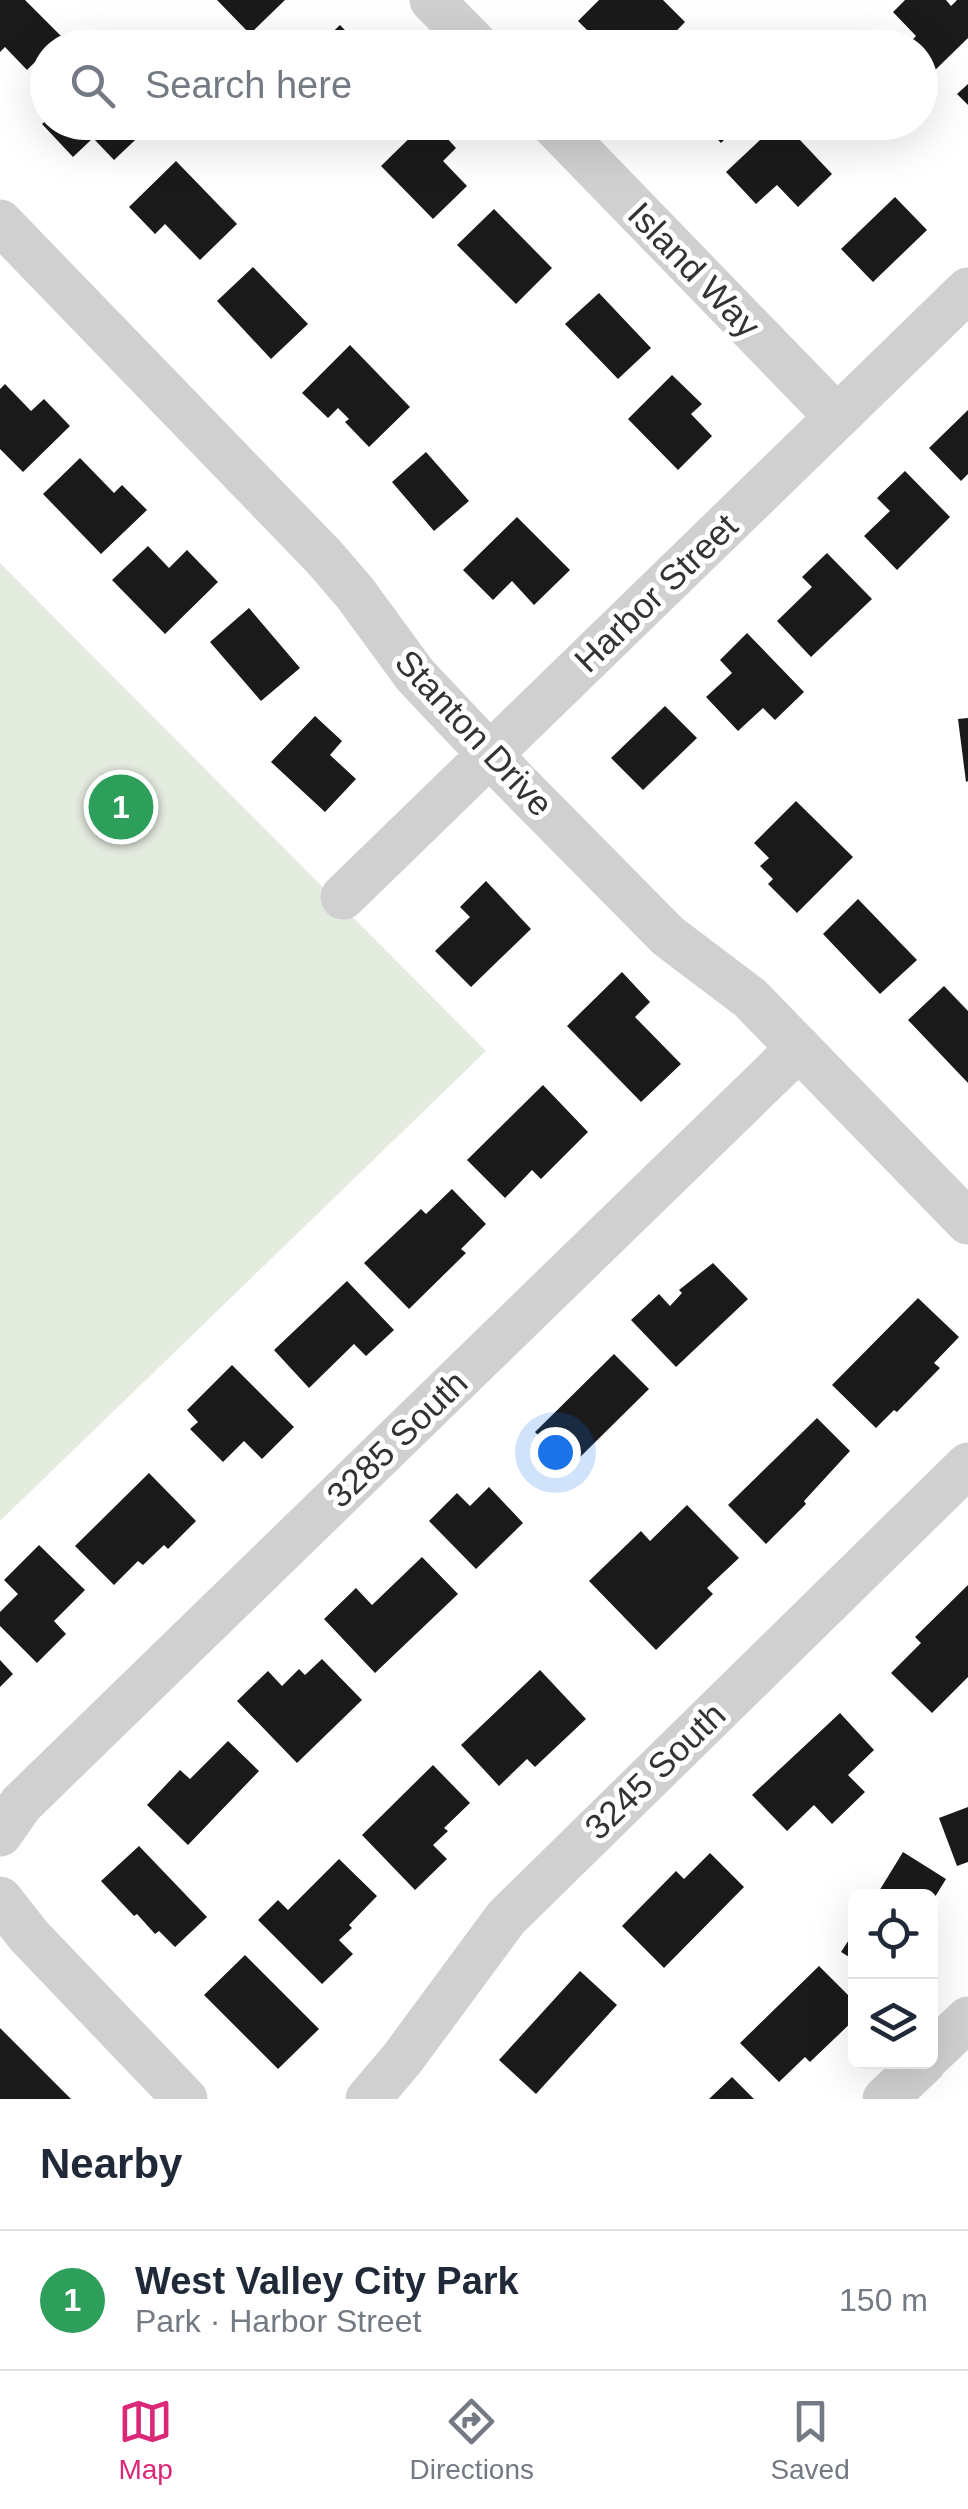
<!DOCTYPE html>
<meta charset="utf-8">
<style>
:root{--surface:#fff;--page:#f6f6f7;--text:#1f2937;--muted:#747a83;--line:#e0e1e3;--accent:#db2777}
body{margin:0;font-family:Helvetica,sans-serif;background:var(--page);color:var(--text)}
.controls{position:absolute;right:30px;bottom:30px;display:grid;overflow:hidden;border-radius:15px;box-shadow:0 10px 40px #0002}
.controls button{width:90px;height:90px;display:grid;place-items:center;padding:0;border:0;border-bottom:2px solid var(--line);background:var(--surface);color:var(--text);font:50px sans-serif}
.you{position:absolute;left:555px;top:1452px;width:35px;height:35px;margin:-25px;border:8px solid #fff;border-radius:50%;background:#1a73e8;box-shadow:0 0 0 15px #1a73e833}
.badge{display:grid;place-items:center;width:65px;height:65px;border-radius:50%;background:var(--accent);color:#fff;font-size:32px;font-weight:700}
.pin{position:absolute;translate:-50% -50%;border:5px solid #fff;box-shadow:0 2px 10px #0006}
.list{margin:0;padding:0;list-style:none}
h2{display:flex;justify-content:space-between;align-items:center;height:130px;margin:0;padding:0 40px;font-size:42px}
h2 small{font-size:32px;font-weight:400;color:var(--muted)}
.list li{display:grid;grid-template-columns:65px 1fr auto;gap:30px;align-items:center;box-sizing:border-box;height:140px;padding:0 40px;border-top:2px solid var(--line)}
.list b{display:block;font-size:38px;white-space:nowrap}
.list p{margin:0;font-size:32px;white-space:nowrap;color:var(--muted)}
.list em{font-size:32px;font-style:normal;color:var(--muted)}
.icon{flex:none;width:55px;height:55px;fill:none;stroke:currentColor;stroke-width:2;stroke-linecap:round;stroke-linejoin:round}
.map{position:relative;flex:none;width:968px;height:2099px;overflow:hidden}
.search{position:absolute;background:var(--surface);box-shadow:0 10px 40px #0002;left:30px;right:30px;top:30px;height:110px;display:flex;align-items:center;gap:25px;box-sizing:border-box;padding:0 35px;border-radius:55px;color:var(--muted);font-size:38px}
.sheet{height:270px;background:var(--surface)}
nav{display:flex;justify-content:space-around;align-items:center;box-sizing:border-box;height:140px;border-top:2px solid var(--line);background:var(--surface);font-size:28px;color:var(--muted)}
nav a{display:grid;justify-items:center;gap:5px}
nav .on{color:var(--accent)}
.map>svg:first-child{display:block}
.green{fill:#e4ebdf}
.building{fill:#1a1a1a}
.lines{fill:none;stroke-linecap:round;stroke-linejoin:round}
.minor{stroke:#d0d0d0;stroke-width:45}
.labels{text-anchor:middle;stroke-width:10;stroke-linejoin:round;paint-order:stroke}
.street-label{font-size:35px;fill:#333;stroke:#fff}
</style>
<div class="map">
<svg width="968" height="2099" viewBox="0 0 968 2099">
<rect width="100%" height="100%" fill="#fff"/>
<polygon class="green" points="0,563 486,1051 0,1521"/>
<g class="building">
<polygon points="0,0 25,0 61,36 27,70 5,47 0,52"/>
<polygon points="217,0 285,0 250,34"/>
<polygon points="599,0 663,0 685,22 660,48 644,48 628,32 613,48 605,48 578,21"/>
<polygon points="905,0 946,0 951,6 957,0 968,0 968,38 930,75 920,66 920,48 904,48 916,36 893,12"/>
<polygon points="340,25 362,48 316,48"/>
<polygon points="968,84 968,105 957,94"/>
<polygon points="48,119 48,122 146,122 150,126 114,160 93,138 73,157 42,124"/>
<polygon points="426,122 432,122 456,148 443,161 467,186 433,219 381,166"/>
<polygon points="701,122 742,122 721,143"/>
<polygon points="779,122 783,122 832,174 798,207 777,185 756,204 726,172"/>
<polygon points="176,161 237,224 200,260 165,224 155,234 129,207"/>
<polygon points="895,197 927,230 873,282 841,249"/>
<polygon points="494,209 552,268 516,304 457,245"/>
<polygon points="253,267 308,324 271,359 217,301"/>
<polygon points="599,293 651,348 618,379 565,324"/>
<polygon points="350,345 410,407 369,447 345,422 349,419 338,408 328,418 302,393"/>
<polygon points="672,375 702,404 691,414 712,436 678,470 628,419"/>
<polygon points="5,384 31,411 44,399 70,426 23,472 0,449 0,389"/>
<polygon points="968,410 968,474 961,481 929,448"/>
<polygon points="426,452 469,501 434,531 392,482"/>
<polygon points="80,458 114,493 122,485 147,510 101,554 43,494"/>
<polygon points="905,471 950,517 897,570 864,536 890,511 877,498"/>
<polygon points="517,517 570,570 534,605 512,581 493,600 463,570"/>
<polygon points="148,546 169,568 187,550 218,582 165,634 112,580"/>
<polygon points="827,553 872,599 811,657 777,621 812,587 802,577"/>
<polygon points="249,608 300,668 261,701 210,642"/>
<polygon points="747,633 804,692 775,720 763,708 738,731 706,697 732,673 720,660"/>
<polygon points="665,706 697,738 643,790 611,758"/>
<polygon points="315,716 342,741 330,755 356,779 325,812 271,762"/>
<polygon points="968,718 968,781 966,782 958,719"/>
<polygon points="796,801 853,857 797,913 768,884 773,879 760,866 769,858 754,843"/>
<polygon points="486,881 531,929 471,987 435,951 470,917 460,907"/>
<polygon points="858,899 917,960 880,994 823,934"/>
<polygon points="622,972 650,1002 635,1017 681,1064 641,1102 567,1026"/>
<polygon points="944,986 968,1011 968,1083 908,1020"/>
<polygon points="543,1085 588,1132 541,1179 532,1170 505,1198 467,1160"/>
<polygon points="452,1189 486,1224 461,1249 466,1253 409,1309 364,1263 421,1209 426,1214"/>
<polygon points="713,1263 748,1299 676,1367 631,1320 659,1294 670,1306 682,1293 679,1290"/>
<polygon points="347,1281 394,1330 366,1356 354,1344 309,1388 274,1350"/>
<polygon points="918,1298 959,1337 934,1363 940,1368 897,1412 894,1410 876,1428 832,1385"/>
<polygon points="614,1354 649,1389 570,1467 535,1432"/>
<polygon points="232,1365 294,1427 262,1459 244,1441 223,1462 190,1429 198,1422 187,1410"/>
<polygon points="817,1418 850,1451 804,1501 806,1504 766,1544 728,1505"/>
<polygon points="149,1473 196,1521 168,1549 164,1545 143,1565 138,1561 114,1585 75,1546"/>
<polygon points="489,1487 523,1523 476,1569 429,1521 457,1493 470,1506"/>
<polygon points="687,1505 739,1558 707,1588 713,1594 656,1650 589,1581 641,1531 650,1541"/>
<polygon points="39,1545 85,1590 54,1621 66,1634 37,1663 0,1626 0,1612 18,1594 4,1580"/>
<polygon points="422,1557 458,1594 375,1673 324,1619 356,1588 372,1605"/>
<polygon points="968,1585 968,1677 932,1713 891,1673 921,1643 915,1637"/>
<polygon points="322,1659 362,1700 297,1763 237,1701 268,1671 282,1686 299,1669 305,1675"/>
<polygon points="0,1660 13,1674 0,1687"/>
<polygon points="540,1670 586,1719 535,1767 527,1759 499,1786 461,1745"/>
<polygon points="840,1713 874,1750 848,1775 865,1792 832,1824 814,1805 787,1831 752,1795"/>
<polygon points="228,1741 259,1771 188,1845 147,1805 180,1770 190,1779"/>
<polygon points="433,1765 470,1803 444,1828 448,1831 433,1845 447,1859 415,1890 362,1835"/>
<polygon points="968,1807 968,1862 957,1866 939,1818"/>
<polygon points="139,1846 207,1917 175,1947 159,1931 155,1934 137,1914 134,1916 101,1881"/>
<polygon points="903,1852 946,1879 930,1905 930,1896 876,1896"/>
<polygon points="710,1853 744,1887 664,1968 622,1926 676,1871 684,1879"/>
<polygon points="339,1859 377,1896 349,1925 352,1928 339,1940 353,1954 322,1984 258,1920 278,1900 288,1910"/>
<polygon points="856,1929 856,1961 841,1952"/>
<polygon points="245,1955 319,2029 278,2069 204,1995"/>
<polygon points="819,1966 856,2003 856,2018 810,2062 805,2057 779,2082 740,2043"/>
<polygon points="580,1971 617,2005 536,2094 499,2060"/>
<polygon points="0,2028 71,2099 0,2099"/>
<polygon points="732,2077 754,2099 709,2099"/>
</g>
<g class="lines">
<g class="minor">
<polyline points="432,0 479,48"/>
<polyline points="551,122 837,417"/>
<polyline points="0,222 324,557 355,593 415,675 514,780 668,936 750,998 968,1222"/>
<polyline points="343,897 968,290"/>
<polyline points="0,1834 21,1804 799,1048"/>
<polyline points="0,1899 29,1936 185,2099"/>
<polyline points="930,2055 968,2019"/>
<polyline points="368,2099 402,2059 506,1918 968,1465"/>
<polyline points="885,2099 924,2062"/>
</g>
</g>
<g class="labels">
<g class="street-label">
<text transform="translate(694 270) rotate(46)" y="12">Island Way</text>
<text transform="translate(656 593) rotate(-44)" y="12">Harbor Street</text>
<text transform="translate(474 733) rotate(47)" y="12">Stanton Drive</text>
<text transform="translate(397 1439) rotate(-44)" y="12">3285 South</text>
<text transform="translate(655 1771) rotate(-44)" y="12">3245 South</text>
</g>
</g>
</svg>
<div class="controls">
<button><svg class="icon" aria-label="locate" viewBox="0 0 24 24"><circle cx="12" cy="12" r="6"/><path d="M12 2v4M12 18v4M2 12h4M18 12h4"/></svg></button>
<button><svg class="icon" aria-label="layers" viewBox="0 0 24 24"><path d="M12 4l9 5-9 5-9-5zM3 14l9 5 9-5"/></svg></button>
</div>
<div class="you"></div>
<div class="pin badge" style="left:121px;top:807px;background:#2e9e5b">1</div>
<div class="search"><svg class="icon" aria-label="search" viewBox="0 0 24 24"><circle cx="10" cy="10" r="6"/><path d="M15 15l6 6"/></svg>Search here</div>
</div>
<section class="sheet">
<h2>Nearby<small></small></h2>
<ul class="list">
<li><span class="badge" style="background:#2e9e5b">1</span><div><b>West Valley City Park</b><p>Park · Harbor Street</p></div><em>150 m</em></li>
</ul>
</section>
<nav>
<a class="on"><svg class="icon" aria-label="map" viewBox="0 0 24 24"><path d="M3 6l6-2 6 2 6-2v14l-6 2-6-2-6 2zM9 4v14M15 6v14"/></svg>Map</a>
<a><svg class="icon" aria-label="directions" viewBox="0 0 24 24"><path d="M12 3l9 9-9 9-9-9zM9 14v-3h6M13 9l2 2-2 2"/></svg>Directions</a>
<a><svg class="icon" aria-label="saved" viewBox="0 0 24 24"><path d="M7 4h10v16l-5-4-5 4z"/></svg>Saved</a>
</nav>
